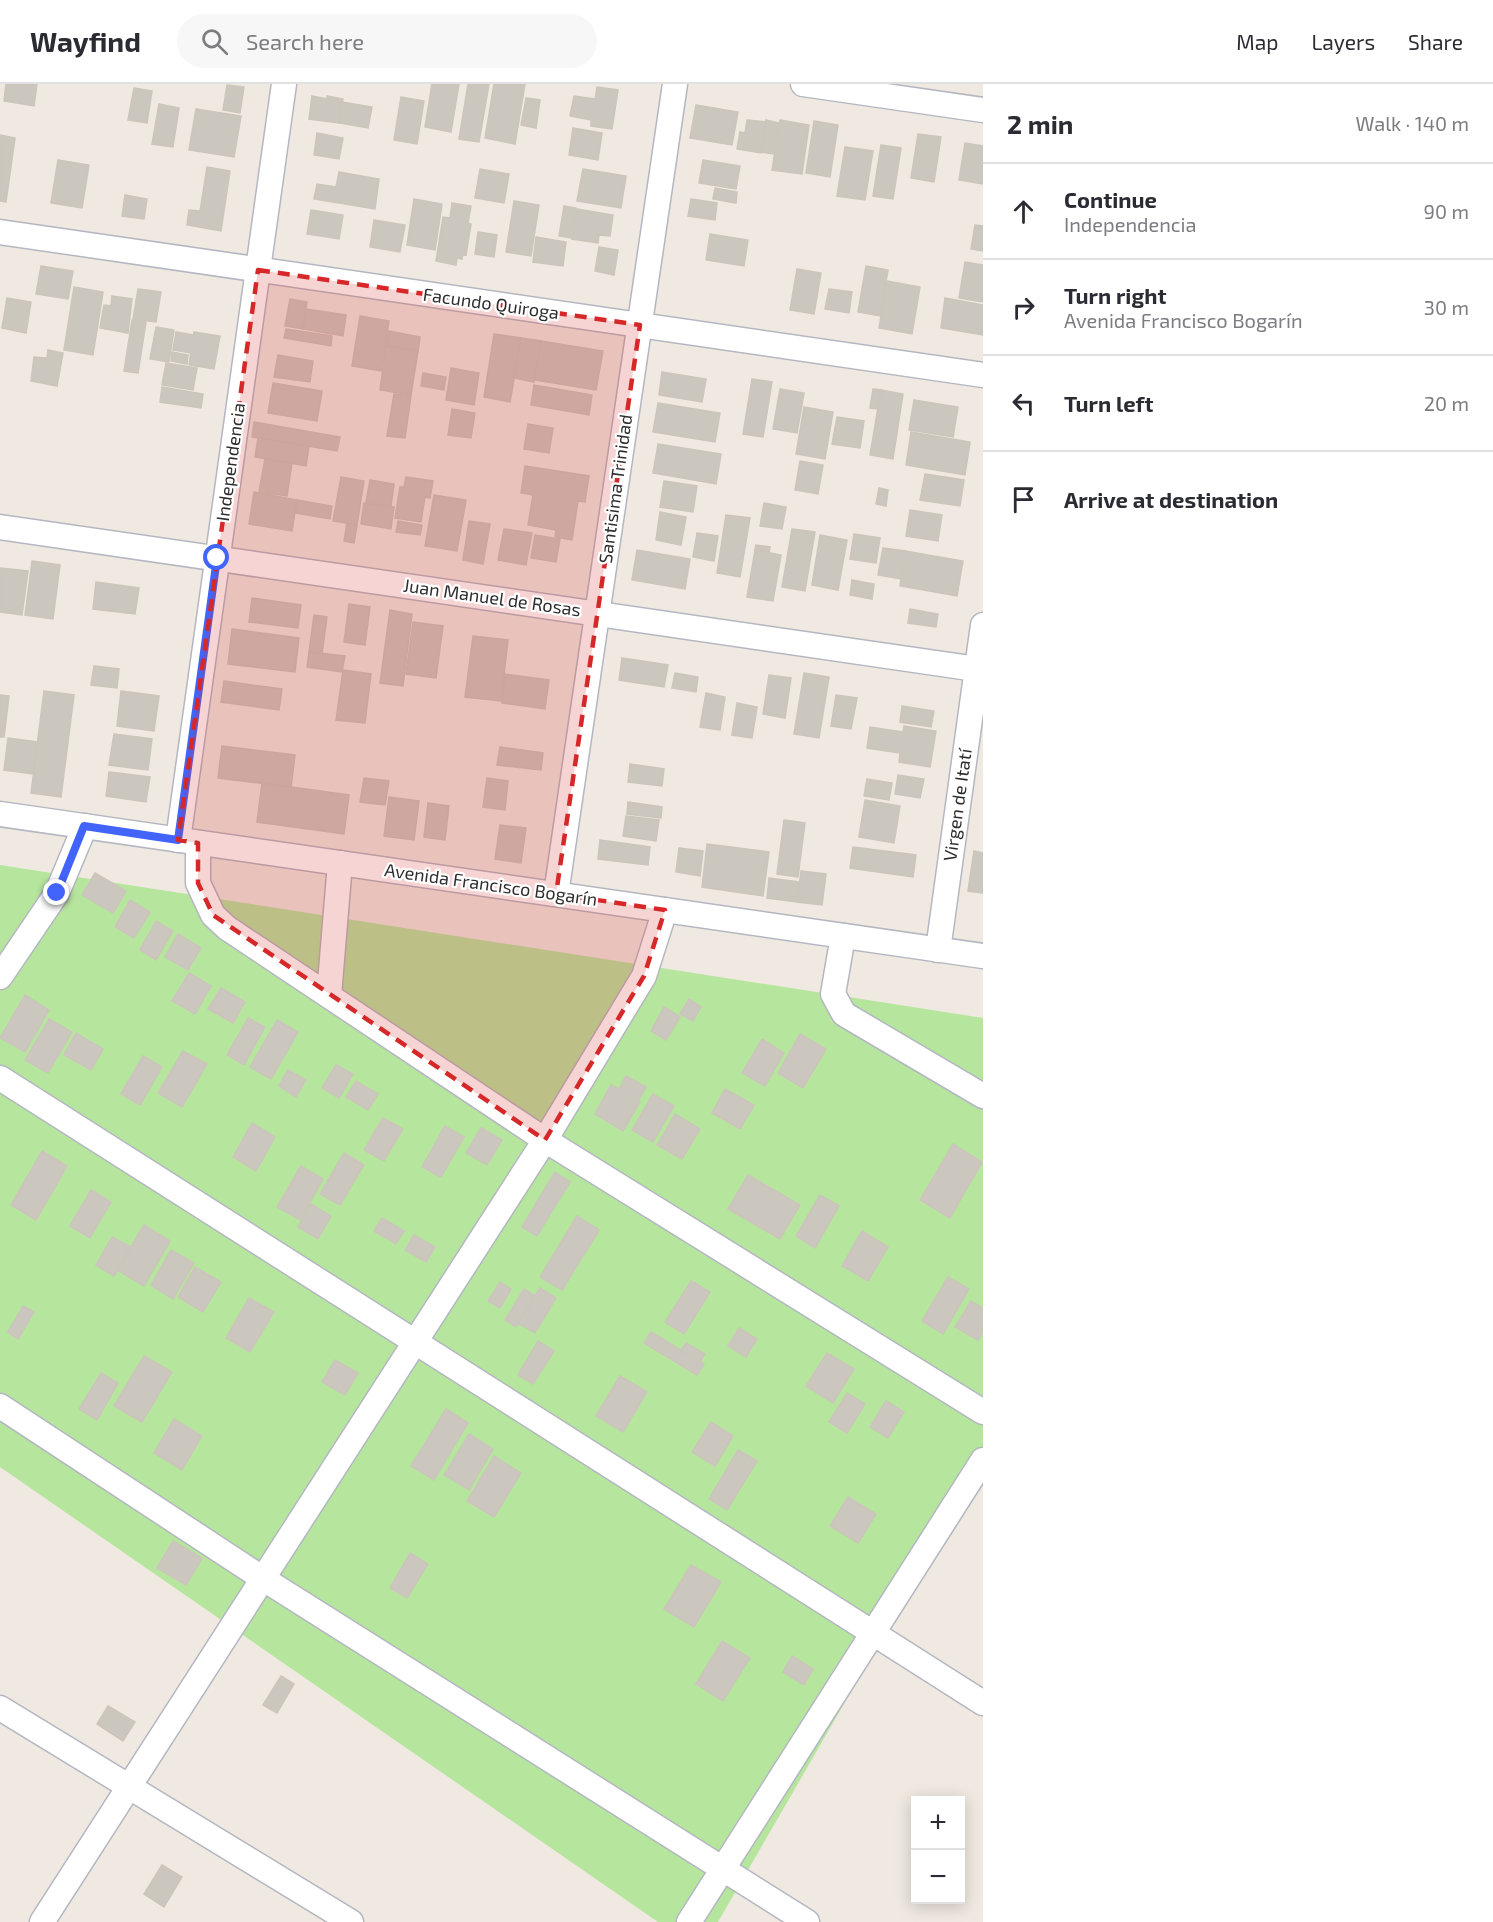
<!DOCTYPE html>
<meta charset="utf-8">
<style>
:root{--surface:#fff;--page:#f7f7f7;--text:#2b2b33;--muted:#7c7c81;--line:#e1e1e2}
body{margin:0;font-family:"Exo 2",sans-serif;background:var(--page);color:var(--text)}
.controls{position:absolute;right:18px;bottom:18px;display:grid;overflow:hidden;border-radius:0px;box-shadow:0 3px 15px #0003}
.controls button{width:54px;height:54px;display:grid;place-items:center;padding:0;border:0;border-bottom:2px solid var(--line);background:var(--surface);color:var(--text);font:30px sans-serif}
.stop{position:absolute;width:18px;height:18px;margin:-14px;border:4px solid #4264fb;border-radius:50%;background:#fff}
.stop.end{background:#4264fb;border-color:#fff;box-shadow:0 2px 6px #0008}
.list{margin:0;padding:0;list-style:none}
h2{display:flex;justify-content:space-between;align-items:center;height:78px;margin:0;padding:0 24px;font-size:26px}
h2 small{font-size:20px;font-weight:400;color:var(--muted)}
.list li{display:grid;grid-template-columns:39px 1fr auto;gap:18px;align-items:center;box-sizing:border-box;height:96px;padding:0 24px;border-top:2px solid var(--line)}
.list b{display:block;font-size:22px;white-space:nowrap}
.list p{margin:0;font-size:20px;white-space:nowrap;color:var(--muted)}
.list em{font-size:20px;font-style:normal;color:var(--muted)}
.icon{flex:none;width:33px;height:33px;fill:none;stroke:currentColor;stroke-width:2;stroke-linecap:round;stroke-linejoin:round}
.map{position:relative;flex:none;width:983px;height:1838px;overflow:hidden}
header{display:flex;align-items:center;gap:36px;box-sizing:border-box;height:84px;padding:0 30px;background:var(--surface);border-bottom:2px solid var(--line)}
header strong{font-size:28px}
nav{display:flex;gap:33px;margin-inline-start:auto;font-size:21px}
.search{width:420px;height:54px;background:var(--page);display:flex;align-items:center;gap:15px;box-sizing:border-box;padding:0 21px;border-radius:33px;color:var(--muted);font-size:22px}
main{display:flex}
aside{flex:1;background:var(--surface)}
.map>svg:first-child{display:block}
.green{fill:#b6e59e}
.building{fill:#cbc7bf;stroke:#cbc5ba;stroke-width:1.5}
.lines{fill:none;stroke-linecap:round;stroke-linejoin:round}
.minor-casing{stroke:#b4b7c1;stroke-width:27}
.minor{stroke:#fff;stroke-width:24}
.route{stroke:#4264fb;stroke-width:8}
.marked{fill:#d62828;fill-opacity:0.2;stroke:#d62828;stroke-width:4.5;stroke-dasharray:12 8;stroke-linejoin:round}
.labels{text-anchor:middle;stroke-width:4.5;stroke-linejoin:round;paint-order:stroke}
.street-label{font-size:18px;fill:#2e2e2e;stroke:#fff}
</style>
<header>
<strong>Wayfind</strong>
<div class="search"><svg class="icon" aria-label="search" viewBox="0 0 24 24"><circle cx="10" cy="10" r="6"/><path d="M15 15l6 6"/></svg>Search here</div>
<nav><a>Map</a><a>Layers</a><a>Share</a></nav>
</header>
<main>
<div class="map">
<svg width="983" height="1838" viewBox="0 0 983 1838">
<rect width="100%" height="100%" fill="#efe9e1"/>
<polygon class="green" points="0,781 983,934 983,1379 718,1838 658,1838 0,1383"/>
<g class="building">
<polygon points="6,0 37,0 34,22 4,17"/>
<polygon points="432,0 459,0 451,48 425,43"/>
<polygon points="468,0 489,0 479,58 459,55"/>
<polygon points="494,0 525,0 515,60 485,54"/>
<polygon points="227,1 244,3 240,29 223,26"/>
<polygon points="597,3 618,6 612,45 591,42 591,36 570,32 574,12 595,15"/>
<polygon points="134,4 152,7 147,39 128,36"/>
<polygon points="312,12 327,15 327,12 343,15 339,39 309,35"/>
<polygon points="401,13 424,17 417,60 394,56"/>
<polygon points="526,14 540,16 536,44 521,41"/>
<polygon points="342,18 372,23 368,44 339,39"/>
<polygon points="159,20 179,24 173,63 152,60"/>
<polygon points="696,21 738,28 732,61 690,54"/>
<polygon points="196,25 241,32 234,73 189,66"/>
<polygon points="747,36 766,38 761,69 737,65 740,48 745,49"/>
<polygon points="766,36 779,39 774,70 761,68"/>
<polygon points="780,36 809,41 802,90 772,86"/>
<polygon points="814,37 838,41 830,93 806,89"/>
<polygon points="573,44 602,49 598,76 569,71"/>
<polygon points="317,49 343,54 339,75 314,71"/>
<polygon points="918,50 941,53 934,98 911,94"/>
<polygon points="0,51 15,54 6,118 0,117"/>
<polygon points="965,59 983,62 983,100 959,96"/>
<polygon points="881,61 901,64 893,115 873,112"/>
<polygon points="845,63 873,67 865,116 837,112"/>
<polygon points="58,76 89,81 82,124 51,119"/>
<polygon points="703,76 740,82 736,105 699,99"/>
<polygon points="207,83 230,87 221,147 187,141 189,126 200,127"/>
<polygon points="480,85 509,90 504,119 475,114"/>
<polygon points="583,85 626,92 621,124 577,117"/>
<polygon points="339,88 379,95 375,125 314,115 317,100 336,103"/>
<polygon points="715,104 737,108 736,119 713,115"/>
<polygon points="125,111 147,115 144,135 122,132"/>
<polygon points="414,115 442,120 435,166 407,161"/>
<polygon points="691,115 717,119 715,136 688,132"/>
<polygon points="514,117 539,121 531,172 506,168"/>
<polygon points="452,119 471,122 468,139 471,140 466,171 463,170 462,175 457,174 456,181 436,177 443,133 450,134"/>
<polygon points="564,122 576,124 571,154 559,152"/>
<polygon points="577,125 613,131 610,152 599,151 598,159 572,155"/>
<polygon points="311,126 343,131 339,155 307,150"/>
<polygon points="374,136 405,141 400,168 370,163"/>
<polygon points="975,141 983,142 983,167 971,165"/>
<polygon points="478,148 497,151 494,173 475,170"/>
<polygon points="710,150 748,156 744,182 706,176"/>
<polygon points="536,153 566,158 563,182 533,178"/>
<polygon points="599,163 618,166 614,191 595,187"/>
<polygon points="965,178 983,181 983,218 959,214"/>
<polygon points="41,182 73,187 68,215 36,210"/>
<polygon points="866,182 888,186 880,232 858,228"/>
<polygon points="797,185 821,189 814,230 790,226"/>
<polygon points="887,197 920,203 912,250 879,244"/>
<polygon points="74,203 103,208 93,271 64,266"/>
<polygon points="138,205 161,208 156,238 133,235"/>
<polygon points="829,205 852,208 849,229 825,225"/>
<polygon points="112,212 132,215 128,249 100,244 104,221 111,222"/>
<polygon points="7,214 31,218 26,249 2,244"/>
<polygon points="945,214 983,221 983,251 941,244"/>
<polygon points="290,215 307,218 303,245 285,242"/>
<polygon points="306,225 346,231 343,252 303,245"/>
<polygon points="360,232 389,237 381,287 352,282"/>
<polygon points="132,236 146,238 138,289 124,287"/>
<polygon points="156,243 174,246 169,278 150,275"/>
<polygon points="286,245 332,252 331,262 284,254"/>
<polygon points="389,247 420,253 418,268 386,262"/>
<polygon points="176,248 194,251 191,269 173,266"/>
<polygon points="194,248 220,252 214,285 189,281"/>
<polygon points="494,250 521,254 510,318 484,313"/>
<polygon points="521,254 541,257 534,298 514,294"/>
<polygon points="541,257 603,267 596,306 534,296"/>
<polygon points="386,262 418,267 411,311 380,306"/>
<polygon points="48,266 63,269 57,302 31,297 34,273 47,274"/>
<polygon points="172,268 188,271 187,280 171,277"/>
<polygon points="278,271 313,277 310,298 274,293"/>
<polygon points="166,279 197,284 193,306 162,301"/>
<polygon points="451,284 479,289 474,321 446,316"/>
<polygon points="662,288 706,295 702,318 659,311"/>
<polygon points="423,289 446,293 444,306 421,302"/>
<polygon points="752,295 772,298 763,353 743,350"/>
<polygon points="273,299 322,307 317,337 268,329"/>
<polygon points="534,301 592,311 589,331 531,321"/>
<polygon points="162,303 203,310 201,324 160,318"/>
<polygon points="780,305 804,309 797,349 773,345"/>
<polygon points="873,305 881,306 878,325 870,324"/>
<polygon points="881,306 903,310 893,375 870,371"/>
<polygon points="394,310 411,312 405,354 387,352"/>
<polygon points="914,316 958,323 953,353 909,346"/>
<polygon points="658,319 720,329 715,358 653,348"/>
<polygon points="804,323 833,328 825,375 796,370"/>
<polygon points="452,325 475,329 471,354 448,351"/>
<polygon points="837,333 864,337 860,364 832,360"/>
<polygon points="254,338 340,353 337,367 252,353"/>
<polygon points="528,340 553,344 549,369 524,365"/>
<polygon points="911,348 970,358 965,391 906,381"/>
<polygon points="258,354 309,362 306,382 255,373"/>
<polygon points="658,360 721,370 716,400 653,389"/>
<polygon points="265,375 292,379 287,412 259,408"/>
<polygon points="800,377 823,381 818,410 795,406"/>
<polygon points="525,382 589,392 585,418 578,417 572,456 555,453 556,446 528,441 533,411 521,409"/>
<polygon points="925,390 964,396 960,422 920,416"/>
<polygon points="341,393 364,397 357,441 333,437"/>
<polygon points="406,393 433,397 430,414 425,413 421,438 395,434 400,403 404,403"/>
<polygon points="370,396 394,400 391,422 366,418"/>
<polygon points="664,397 697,402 693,428 660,423"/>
<polygon points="879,404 888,406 886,422 876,420"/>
<polygon points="254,408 297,416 292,447 249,440"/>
<polygon points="434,411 466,416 457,467 425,462"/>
<polygon points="297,416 332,422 330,435 295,429"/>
<polygon points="364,419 394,423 391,445 361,440"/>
<polygon points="764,419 786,423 782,445 760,442"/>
<polygon points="910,426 942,431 938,457 906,452"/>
<polygon points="660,428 686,433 681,461 656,456"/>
<polygon points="726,431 750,434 740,493 717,489"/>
<polygon points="398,437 422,441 420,451 396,448"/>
<polygon points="469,437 490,440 483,480 463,476"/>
<polygon points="347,439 357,441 354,459 344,457"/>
<polygon points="504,445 532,449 526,481 498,476"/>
<polygon points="792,445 815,448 805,507 782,503"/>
<polygon points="697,449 718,452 714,477 693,473"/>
<polygon points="854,450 880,454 876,479 850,475"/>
<polygon points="535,451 560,455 556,478 531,474"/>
<polygon points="820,451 847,456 838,506 812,501"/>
<polygon points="756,461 770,463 769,469 755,466"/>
<polygon points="883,464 905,467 901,495 878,491"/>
<polygon points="637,466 690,475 685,505 632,496"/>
<polygon points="755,466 781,471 773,517 747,513"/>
<polygon points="905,467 963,477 957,512 900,502"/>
<polygon points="32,477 60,481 53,535 25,531"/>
<polygon points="0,484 28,487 22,531 0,528"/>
<polygon points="852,496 874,500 872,515 850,511"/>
<polygon points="96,498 139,504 135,530 93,525"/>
<polygon points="252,514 301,521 298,544 249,538"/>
<polygon points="349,520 370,523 365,561 344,558"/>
<polygon points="910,525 938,530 936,543 908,539"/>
<polygon points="390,526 412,530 403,602 380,599"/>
<polygon points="314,531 327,533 322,570 309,568"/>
<polygon points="413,538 443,542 436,594 406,590"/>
<polygon points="232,545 299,554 295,588 228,580"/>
<polygon points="473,552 508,556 501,617 465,613"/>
<polygon points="309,568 345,572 342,588 307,583"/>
<polygon points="622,574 668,581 664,603 619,596"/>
<polygon points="94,582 119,585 117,604 91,601"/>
<polygon points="343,586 371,590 365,639 336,636"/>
<polygon points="675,589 698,593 696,608 672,604"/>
<polygon points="804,589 829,593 819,654 794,650"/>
<polygon points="505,590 549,596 545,625 502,619"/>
<polygon points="769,591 791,594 785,634 763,630"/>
<polygon points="224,597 282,605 279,626 221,618"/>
<polygon points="44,607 74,611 61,713 31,709"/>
<polygon points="121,607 159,612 154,647 117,642"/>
<polygon points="706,609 725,613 720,646 700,643"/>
<polygon points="0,611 9,612 4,653 0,653"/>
<polygon points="836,611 857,614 851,645 831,642"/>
<polygon points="737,619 757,623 752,654 732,651"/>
<polygon points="902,622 934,627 931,643 900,638"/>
<polygon points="904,642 936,647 930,683 899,678 900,669 867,664 870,643 903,648"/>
<polygon points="114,650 152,655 148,686 109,681"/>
<polygon points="8,654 37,658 33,690 4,686"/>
<polygon points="222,662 295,671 291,703 218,694"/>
<polygon points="500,663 543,669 541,686 497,681"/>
<polygon points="630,680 664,685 662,702 628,698"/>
<polygon points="109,688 150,693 146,718 106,712"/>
<polygon points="898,691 924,695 920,714 895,710"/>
<polygon points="364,694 389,697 385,721 360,718"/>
<polygon points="487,694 508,697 505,726 483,723"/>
<polygon points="867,695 892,699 889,716 864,712"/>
<polygon points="262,699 349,711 344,750 257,738"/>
<polygon points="389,713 419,717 414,756 384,752"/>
<polygon points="865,716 900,722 894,759 859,753"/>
<polygon points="628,718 662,723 661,734 627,730"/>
<polygon points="428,719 449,722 445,756 424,753"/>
<polygon points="626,732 659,736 656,757 623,752"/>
<polygon points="784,736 805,739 798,793 777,790"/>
<polygon points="500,741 526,744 521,779 495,775"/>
<polygon points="600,756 650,763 648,781 598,775"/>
<polygon points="707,760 769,768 763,812 702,803"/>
<polygon points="853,763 916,771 913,793 850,784"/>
<polygon points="679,764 703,767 700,792 676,788"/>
<polygon points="974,767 983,769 983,809 968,807"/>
<polygon points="801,787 826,790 822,821 797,818"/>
<polygon points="95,789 126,807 113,829 82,811"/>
<polygon points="769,794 799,798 797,818 767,814"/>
<polygon points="130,816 150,828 134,854 115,843"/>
<polygon points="156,837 173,847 156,876 140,866"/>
<polygon points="178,850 201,864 188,886 165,873"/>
<polygon points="189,889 211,902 195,930 172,917"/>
<polygon points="221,904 245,918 233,939 208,925"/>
<polygon points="25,911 49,926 25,968 0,954"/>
<polygon points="689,915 701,923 693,937 680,930"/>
<polygon points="664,923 680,933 666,956 651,947"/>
<polygon points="248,934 265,943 244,981 227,971"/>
<polygon points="49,935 72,948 48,989 25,976"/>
<polygon points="277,936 298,948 271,995 250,983"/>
<polygon points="76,949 103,965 91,986 64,971"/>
<polygon points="800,950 826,965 803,1004 778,989"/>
<polygon points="762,955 784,969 765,1002 742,989"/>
<polygon points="183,967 207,980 182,1023 158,1009"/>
<polygon points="143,972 162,983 140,1021 121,1010"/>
<polygon points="336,981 353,990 339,1014 322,1004"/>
<polygon points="288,986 306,996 296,1013 279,1002"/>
<polygon points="626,992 646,1003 638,1017 640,1018 623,1047 595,1030 611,1001 619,1005"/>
<polygon points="356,997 378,1010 368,1026 346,1013"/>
<polygon points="725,1005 754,1021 740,1045 712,1029"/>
<polygon points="653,1010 674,1022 653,1058 632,1046"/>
<polygon points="675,1030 700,1045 682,1075 657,1061"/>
<polygon points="383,1034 403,1045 384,1077 364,1066"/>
<polygon points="252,1039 275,1053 256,1087 233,1073"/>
<polygon points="445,1042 464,1053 441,1093 422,1083"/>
<polygon points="481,1044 502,1056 487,1081 466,1069"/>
<polygon points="953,1060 982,1078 950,1134 920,1116"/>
<polygon points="42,1067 67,1082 36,1136 11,1121"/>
<polygon points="344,1069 364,1081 340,1121 320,1110"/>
<polygon points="301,1082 323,1095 300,1136 277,1123"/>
<polygon points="555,1088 570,1098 537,1152 522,1143"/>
<polygon points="748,1091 800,1121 780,1155 728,1125"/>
<polygon points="91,1106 111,1118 90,1154 70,1142"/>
<polygon points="820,1111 839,1122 815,1164 796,1152"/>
<polygon points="311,1120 331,1132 318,1155 298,1143"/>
<polygon points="577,1132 599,1146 562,1206 540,1193"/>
<polygon points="382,1134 404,1147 396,1160 374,1147"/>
<polygon points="144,1141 170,1157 144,1202 117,1186"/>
<polygon points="862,1147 888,1163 868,1197 842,1182"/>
<polygon points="414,1151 435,1163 426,1178 405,1166"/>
<polygon points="112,1153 131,1163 114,1192 96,1181"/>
<polygon points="171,1166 194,1179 173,1215 151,1201"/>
<polygon points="195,1183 221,1198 203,1228 178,1213"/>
<polygon points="948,1193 969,1205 943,1250 922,1237"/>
<polygon points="691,1197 710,1208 684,1250 665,1238"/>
<polygon points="500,1198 511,1205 500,1224 488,1217"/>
<polygon points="540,1204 556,1214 535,1249 518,1239"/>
<polygon points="524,1205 535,1212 516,1243 505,1236"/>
<polygon points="249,1214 274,1228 250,1268 226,1254"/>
<polygon points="971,1217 983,1224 983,1247 978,1256 955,1243"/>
<polygon points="23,1222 34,1228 18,1255 8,1248"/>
<polygon points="739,1244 757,1255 746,1273 728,1262"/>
<polygon points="651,1248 704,1280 697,1291 644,1259"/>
<polygon points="538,1257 554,1267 533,1300 518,1291"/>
<polygon points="686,1259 705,1270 700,1278 681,1266"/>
<polygon points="827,1269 854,1285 833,1319 806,1302"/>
<polygon points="144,1272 172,1288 142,1338 114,1322"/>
<polygon points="335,1276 358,1289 345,1311 322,1298"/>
<polygon points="101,1289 118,1299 97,1336 79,1325"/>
<polygon points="620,1292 647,1308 623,1348 596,1332"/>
<polygon points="847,1309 865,1320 847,1349 829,1338"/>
<polygon points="886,1317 904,1328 888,1354 870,1343"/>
<polygon points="446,1325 468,1339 434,1396 411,1382"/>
<polygon points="174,1335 202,1352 182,1386 154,1369"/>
<polygon points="711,1338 733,1352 715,1382 692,1368"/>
<polygon points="469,1350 493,1365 469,1406 444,1391"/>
<polygon points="738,1366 757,1377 727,1426 709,1415"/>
<polygon points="494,1372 521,1389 494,1433 467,1417"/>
<polygon points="848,1413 876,1430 858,1459 830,1442"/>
<polygon points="173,1457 202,1474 186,1501 157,1484"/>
<polygon points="410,1469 428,1480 407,1514 390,1504"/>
<polygon points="691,1481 721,1498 694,1543 664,1525"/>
<polygon points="722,1557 750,1574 723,1617 696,1600"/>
<polygon points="792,1572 813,1585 804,1601 783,1588"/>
<polygon points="281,1592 294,1600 277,1629 263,1621"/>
<polygon points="108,1622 135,1638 123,1657 97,1640"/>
<polygon points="162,1781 182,1793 164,1823 144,1810"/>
</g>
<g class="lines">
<defs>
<g id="minor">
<polyline points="803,0 983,26"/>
<polyline points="0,148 983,291"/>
<polyline points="0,443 983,586"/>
<polyline points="0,730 983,872"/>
<polyline points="178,756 284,0"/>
<polyline points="198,759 198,799 213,831 227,844 545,1056 983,1328"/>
<polyline points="556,810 675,0"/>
<polyline points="843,852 833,910 844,930 983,1012"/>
<polyline points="938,866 983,541"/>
<polyline points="0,893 57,809 85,742"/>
<polyline points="329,911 340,779"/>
<polyline points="0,994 983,1619"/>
<polyline points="0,1322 262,1494 807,1838"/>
<polyline points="0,1624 351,1838"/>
<polyline points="42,1838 545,1056 644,892 665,826"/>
<polyline points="689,1838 983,1376"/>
</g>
</defs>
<use href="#minor" class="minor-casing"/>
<use href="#minor" class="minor"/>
</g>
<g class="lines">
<polyline class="route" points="57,809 84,742 178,756 217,474"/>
</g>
<path class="marked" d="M 258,186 L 640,241 L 556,810 L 665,826 L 644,892 L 545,1056 L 213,831 L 198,799 L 198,759 L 178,756 Z"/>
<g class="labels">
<g class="street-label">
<text transform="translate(491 220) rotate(8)" y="6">Facundo Quiroga</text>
<text transform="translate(231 378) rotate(-82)" y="6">Independencia</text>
<text transform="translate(616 405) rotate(-82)" y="6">Santisima Trinidad</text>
<text transform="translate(492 514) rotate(8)" y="6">Juan Manuel de Rosas</text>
<text transform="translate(958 721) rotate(-82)" y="6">Virgen de Itatí</text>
<text transform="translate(491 801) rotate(8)" y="6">Avenida Francisco Bogarín</text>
</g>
</g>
</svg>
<div class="controls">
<button>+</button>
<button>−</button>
</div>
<div class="stop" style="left:217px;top:474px"></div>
<div class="stop end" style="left:57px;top:809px"></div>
</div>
<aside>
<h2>2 min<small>Walk · 140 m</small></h2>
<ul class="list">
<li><svg class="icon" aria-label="ahead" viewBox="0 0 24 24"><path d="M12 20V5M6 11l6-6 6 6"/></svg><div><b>Continue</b><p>Independencia</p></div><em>90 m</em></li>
<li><svg class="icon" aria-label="right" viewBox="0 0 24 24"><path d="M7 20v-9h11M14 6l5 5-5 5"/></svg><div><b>Turn right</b><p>Avenida Francisco Bogarín</p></div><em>30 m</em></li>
<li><svg class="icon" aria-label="left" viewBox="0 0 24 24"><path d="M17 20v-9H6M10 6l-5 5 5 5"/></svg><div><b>Turn left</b></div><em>20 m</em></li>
<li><svg class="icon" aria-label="arrive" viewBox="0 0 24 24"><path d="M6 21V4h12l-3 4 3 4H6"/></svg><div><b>Arrive at destination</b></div></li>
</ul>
</aside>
</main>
